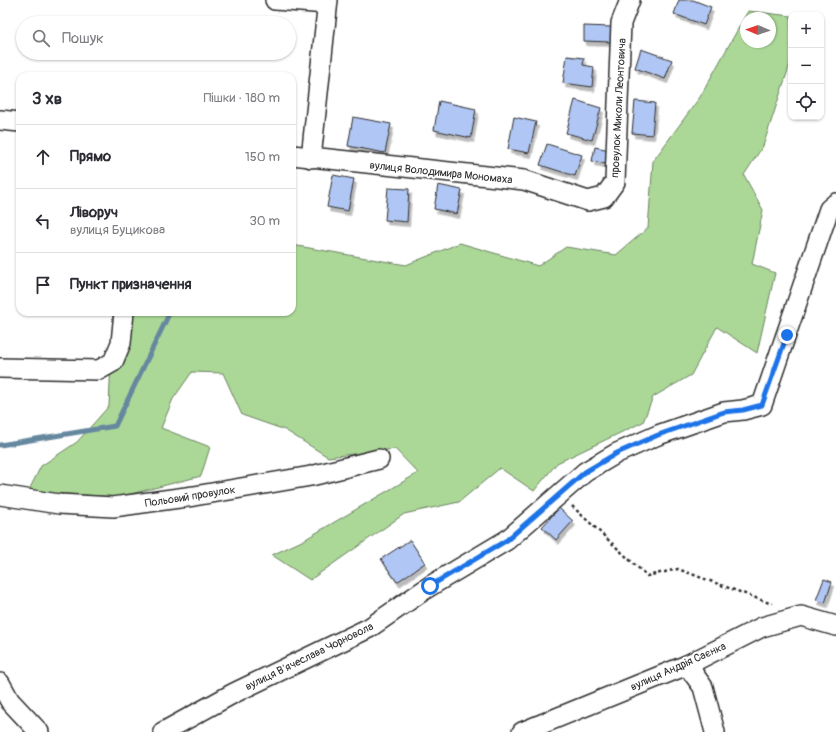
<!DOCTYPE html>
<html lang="uk">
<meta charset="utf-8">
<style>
:root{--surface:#fff;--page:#f2f2f3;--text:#2b2b33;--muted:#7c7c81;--line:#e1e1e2}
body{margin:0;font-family:Pangolin,sans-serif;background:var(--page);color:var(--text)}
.controls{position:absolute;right:12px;top:12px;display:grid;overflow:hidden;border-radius:8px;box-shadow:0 1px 3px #0004}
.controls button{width:36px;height:36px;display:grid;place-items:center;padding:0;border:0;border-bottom:1px solid var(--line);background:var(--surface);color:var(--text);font:20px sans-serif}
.compass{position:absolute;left:740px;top:12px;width:36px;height:36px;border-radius:50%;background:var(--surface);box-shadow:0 1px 3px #0004;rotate:272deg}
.stop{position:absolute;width:12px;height:12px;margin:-9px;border:3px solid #1a73e8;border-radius:50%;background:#fff}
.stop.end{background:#1a73e8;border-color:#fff;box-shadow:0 1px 4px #0008}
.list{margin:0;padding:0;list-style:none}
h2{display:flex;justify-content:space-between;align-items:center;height:52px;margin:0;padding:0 16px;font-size:17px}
h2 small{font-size:13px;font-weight:400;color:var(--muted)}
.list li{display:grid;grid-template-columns:26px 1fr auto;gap:12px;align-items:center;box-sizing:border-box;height:64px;padding:0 16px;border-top:1px solid var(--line)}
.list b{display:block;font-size:15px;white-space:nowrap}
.list p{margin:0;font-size:13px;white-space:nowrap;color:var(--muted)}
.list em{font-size:13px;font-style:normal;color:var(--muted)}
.icon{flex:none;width:22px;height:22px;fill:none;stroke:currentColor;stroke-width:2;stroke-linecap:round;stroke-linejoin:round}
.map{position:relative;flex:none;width:836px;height:732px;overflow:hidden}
.search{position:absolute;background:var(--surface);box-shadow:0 1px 3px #0004;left:16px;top:16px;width:280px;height:44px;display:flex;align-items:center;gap:10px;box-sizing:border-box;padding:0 14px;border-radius:22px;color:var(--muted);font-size:15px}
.panel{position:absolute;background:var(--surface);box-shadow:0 1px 3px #0004;left:16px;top:72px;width:280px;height:244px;border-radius:12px}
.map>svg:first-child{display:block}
.green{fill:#abd897;stroke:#6b8261;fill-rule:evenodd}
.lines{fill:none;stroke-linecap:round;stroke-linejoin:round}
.stream{stroke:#66889f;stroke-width:5}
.building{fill:#b0c6f4;stroke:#2b2b2b;filter:url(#shadow)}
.street-casing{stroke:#2b2b2b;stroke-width:22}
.path{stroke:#2b2b2b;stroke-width:2.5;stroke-dasharray:3 3;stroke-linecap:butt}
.street{stroke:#fff;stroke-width:19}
.route{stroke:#1a73e8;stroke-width:5}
.labels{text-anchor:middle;stroke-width:4;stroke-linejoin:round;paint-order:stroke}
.street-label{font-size:11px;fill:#2b2b2b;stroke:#fff}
</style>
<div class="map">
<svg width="836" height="732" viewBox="0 0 836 732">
<defs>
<filter id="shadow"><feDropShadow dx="2.5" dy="4.5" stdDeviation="0" flood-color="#0004"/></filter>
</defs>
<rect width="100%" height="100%" fill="#fff"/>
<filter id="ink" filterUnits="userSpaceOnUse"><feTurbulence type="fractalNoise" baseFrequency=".025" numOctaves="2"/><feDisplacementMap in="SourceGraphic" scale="8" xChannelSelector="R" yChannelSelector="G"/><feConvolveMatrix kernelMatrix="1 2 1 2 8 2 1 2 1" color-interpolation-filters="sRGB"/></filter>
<g filter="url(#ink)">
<path class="green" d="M 748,11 L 791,16 L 791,61 L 763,146 L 744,175 L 763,210 L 752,264 L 775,273 L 757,353 L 717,327 L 691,375 L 653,397 L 643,422 L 557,463 L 534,491 L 500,468 L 459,502 L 404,514 L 310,580 L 272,555 L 304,540 L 418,473 L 395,449 L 328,457 L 285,430 L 242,415 L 223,373 L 192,372 L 173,399 L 161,428 L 210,447 L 201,476 L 119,497 L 28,492 L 41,466 L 77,442 L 109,406 L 113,312 L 292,312 L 292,245 L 406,265 L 460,243 L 538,266 L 566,247 L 616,255 L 648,228 L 653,161 L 700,97 ZM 746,18 L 770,18 L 770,42 L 746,42 Z"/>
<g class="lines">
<polyline class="stream" points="0,445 115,426 170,312"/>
</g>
<g class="building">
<polygon points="679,0 693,0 711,7 704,25 674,14"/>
<polygon points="584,26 611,27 611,42 584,41"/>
<polygon points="641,49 672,60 665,79 635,68"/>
<polygon points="567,56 584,58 583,65 594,67 592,87 563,83"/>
<polygon points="575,100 601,108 592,140 566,133"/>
<polygon points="439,101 476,109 471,138 434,130"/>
<polygon points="635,101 655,103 652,135 632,133"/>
<polygon points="353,117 391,124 385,153 348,146"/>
<polygon points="514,117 536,122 529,153 508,149"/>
<polygon points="547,144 582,155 575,176 540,165"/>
<polygon points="595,147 610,150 606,164 592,161"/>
<polygon points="333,175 354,179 348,211 327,207"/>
<polygon points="438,185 462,190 457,214 434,209"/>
<polygon points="388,188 409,189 407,222 385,220"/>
<polygon points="559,508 573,521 556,540 542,527"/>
<polygon points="410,540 425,563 397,582 381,559"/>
<polygon points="824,579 832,582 825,603 816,600"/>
</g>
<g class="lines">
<defs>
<g id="street">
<polyline points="275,0 327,4"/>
<polyline points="0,120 20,122"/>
<polyline points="292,155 524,180 588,201 604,197 615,182 621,23 630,0"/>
<polyline points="311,158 328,0"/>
<polyline points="0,368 99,370 113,362 121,343 124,312"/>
<polyline points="0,495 59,504 113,507 194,496 311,476 379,459"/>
<polyline points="687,665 703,687 715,732"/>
<polyline points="0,683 10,701 39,732"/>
<polyline points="163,732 234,693 369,628 430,586 507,540 585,472 617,453 658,435 724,412 743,410 762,405 829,209 836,203"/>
<polyline points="522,732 687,665 762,627 801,616 836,626"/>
</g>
</defs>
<use href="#street" class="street-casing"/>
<polyline class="path" points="572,506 647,576 678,569 772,604"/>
<use href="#street" class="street"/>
</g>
</g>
<g class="lines" filter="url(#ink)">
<polyline class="route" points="430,586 507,540 585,472 617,453 658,435 724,412 743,410 762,405 787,335"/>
</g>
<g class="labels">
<g class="street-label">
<text transform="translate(618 108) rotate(-87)" y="4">провулок Миколи Леонтовича</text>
<text transform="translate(441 172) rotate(6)" y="4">вулиця Володимира Мономаха</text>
<text transform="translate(190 496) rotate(-9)" y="4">Польовий провулок</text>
<text transform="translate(309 656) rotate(-26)" y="4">вулиця Вʼячеслава Чорновола</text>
<text transform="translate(678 666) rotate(-24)" y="4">вулиця Андрія Саєнка</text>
</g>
</g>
</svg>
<div class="controls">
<button>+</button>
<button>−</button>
<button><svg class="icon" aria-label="locate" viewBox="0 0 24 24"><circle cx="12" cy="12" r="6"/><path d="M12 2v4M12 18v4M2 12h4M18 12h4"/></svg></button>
</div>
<svg class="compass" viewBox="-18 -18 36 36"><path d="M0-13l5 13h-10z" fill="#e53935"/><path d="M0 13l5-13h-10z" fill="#7c7c81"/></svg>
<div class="stop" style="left:430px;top:586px"></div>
<div class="stop end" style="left:787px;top:335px"></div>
<div class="search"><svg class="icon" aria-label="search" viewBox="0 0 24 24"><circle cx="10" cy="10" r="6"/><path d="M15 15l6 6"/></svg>Пошук</div>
<section class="panel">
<h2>3 хв<small>Пішки · 180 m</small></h2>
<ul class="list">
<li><svg class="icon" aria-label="ahead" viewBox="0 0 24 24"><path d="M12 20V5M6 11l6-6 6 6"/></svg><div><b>Прямо</b></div><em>150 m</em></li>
<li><svg class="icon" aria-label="left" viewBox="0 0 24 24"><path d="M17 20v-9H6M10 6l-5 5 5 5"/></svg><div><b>Ліворуч</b><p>вулиця Буцикова</p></div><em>30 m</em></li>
<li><svg class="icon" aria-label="arrive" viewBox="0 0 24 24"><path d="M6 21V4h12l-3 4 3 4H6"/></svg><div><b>Пункт призначення</b></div></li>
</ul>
</section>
</div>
